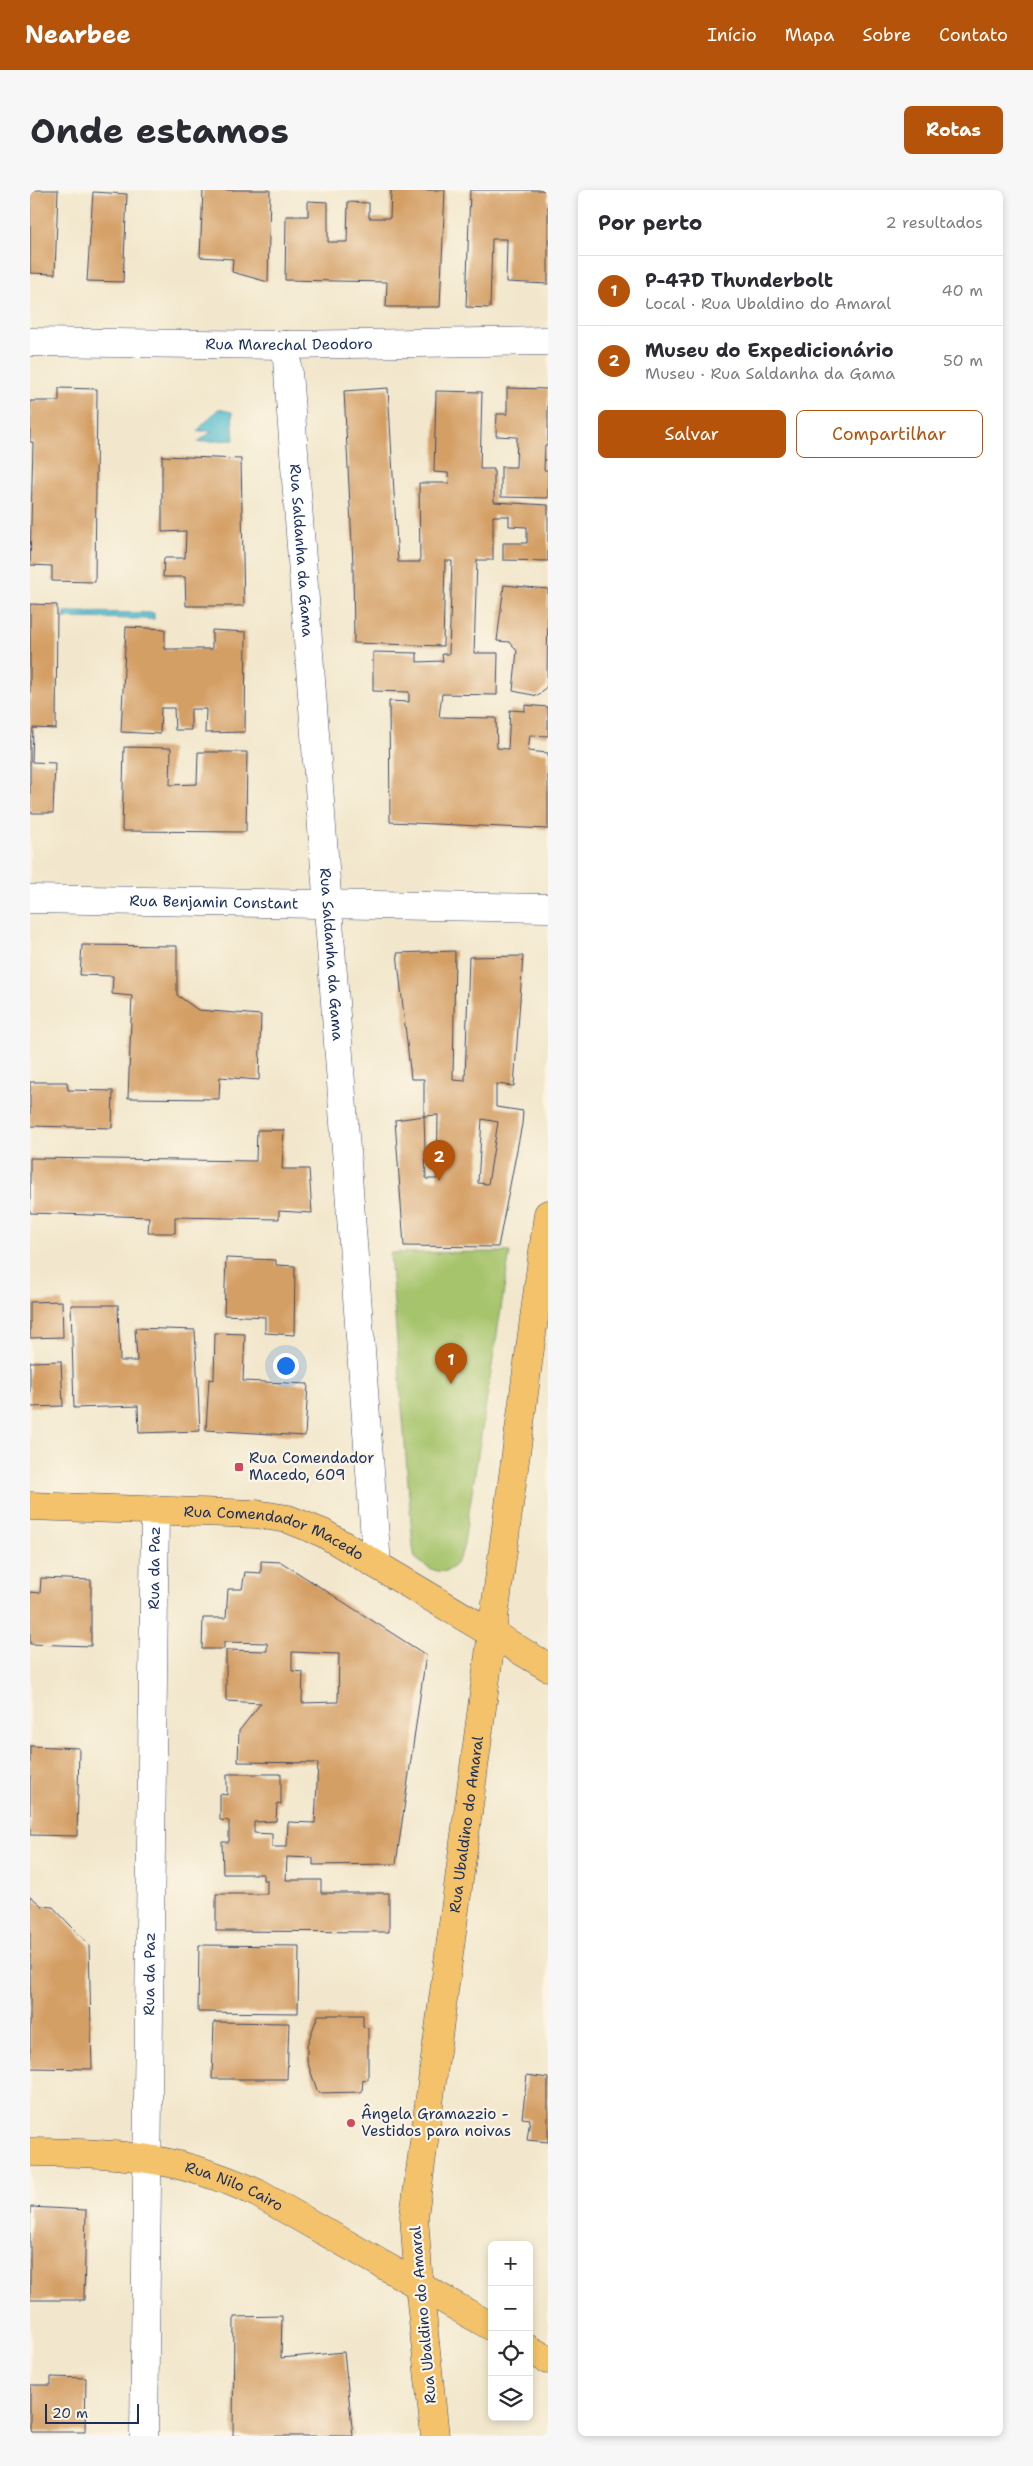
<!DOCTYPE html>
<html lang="pt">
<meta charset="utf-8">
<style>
:root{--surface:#fff;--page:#f7f7f7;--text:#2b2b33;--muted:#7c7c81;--line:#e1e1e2;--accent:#b45309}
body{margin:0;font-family:"Shantell Sans",sans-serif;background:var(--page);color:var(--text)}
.controls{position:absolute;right:15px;bottom:15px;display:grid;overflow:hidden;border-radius:8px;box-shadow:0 2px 8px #0003}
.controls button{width:45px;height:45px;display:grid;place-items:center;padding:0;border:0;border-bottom:1px solid var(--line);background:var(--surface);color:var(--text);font:25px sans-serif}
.scale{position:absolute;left:15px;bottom:12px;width:94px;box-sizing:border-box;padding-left:5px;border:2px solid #1b2f5e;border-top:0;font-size:14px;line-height:18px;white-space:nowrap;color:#1b2f5e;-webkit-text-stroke:4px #fcf5e5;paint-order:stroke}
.you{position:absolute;left:255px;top:1175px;width:18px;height:18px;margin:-12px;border:4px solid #fff;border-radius:50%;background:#1a73e8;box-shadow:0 0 0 8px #1a73e833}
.badge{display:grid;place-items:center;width:32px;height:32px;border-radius:50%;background:var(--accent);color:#fff;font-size:16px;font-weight:700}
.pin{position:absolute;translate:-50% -41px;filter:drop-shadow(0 1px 2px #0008)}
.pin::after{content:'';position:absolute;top:26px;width:18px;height:15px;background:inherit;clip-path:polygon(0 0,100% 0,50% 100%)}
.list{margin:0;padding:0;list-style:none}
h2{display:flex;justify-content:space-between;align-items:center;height:65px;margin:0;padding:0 20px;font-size:21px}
h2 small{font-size:16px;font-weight:400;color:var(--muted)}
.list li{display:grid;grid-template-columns:32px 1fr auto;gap:15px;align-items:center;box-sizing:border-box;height:70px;padding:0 20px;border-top:1px solid var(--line)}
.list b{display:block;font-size:19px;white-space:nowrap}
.list p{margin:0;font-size:16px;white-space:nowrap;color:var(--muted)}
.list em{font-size:16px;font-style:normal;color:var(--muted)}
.actions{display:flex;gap:10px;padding:15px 20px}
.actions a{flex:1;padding:11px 0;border:1px solid var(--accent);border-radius:8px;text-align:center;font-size:18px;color:var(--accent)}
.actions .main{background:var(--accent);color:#fff}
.icon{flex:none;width:28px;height:28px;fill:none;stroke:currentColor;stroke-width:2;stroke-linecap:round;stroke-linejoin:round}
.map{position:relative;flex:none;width:518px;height:2246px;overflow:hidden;border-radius:8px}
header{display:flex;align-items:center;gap:30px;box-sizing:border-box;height:70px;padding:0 25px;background:var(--accent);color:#fff}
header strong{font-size:24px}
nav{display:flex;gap:28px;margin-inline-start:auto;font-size:18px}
.intro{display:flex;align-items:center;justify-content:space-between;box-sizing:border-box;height:120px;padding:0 30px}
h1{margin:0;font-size:35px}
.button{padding:12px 22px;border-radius:8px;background:var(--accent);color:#fff;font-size:18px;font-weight:700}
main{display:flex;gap:30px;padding:0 30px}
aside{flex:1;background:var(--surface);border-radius:8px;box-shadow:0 2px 8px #0003}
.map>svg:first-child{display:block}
.green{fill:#a6c46c;stroke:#607a65}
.water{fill:#50bbcd;stroke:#367596}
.building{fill:#d49f65;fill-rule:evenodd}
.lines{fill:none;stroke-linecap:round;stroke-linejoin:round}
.minor-casing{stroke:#3b4b6e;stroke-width:29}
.major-casing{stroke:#3b4b6e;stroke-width:29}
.minor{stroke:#fff;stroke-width:28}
.major{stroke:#f4c26a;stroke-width:28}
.poi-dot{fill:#d1495b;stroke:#fcf5e5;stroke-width:2}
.labels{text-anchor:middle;stroke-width:4.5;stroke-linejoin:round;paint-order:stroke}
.street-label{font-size:15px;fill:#1b2f5e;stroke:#fcf5e5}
.poi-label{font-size:15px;fill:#1b2f5e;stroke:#fcf5e5;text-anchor:start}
</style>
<header>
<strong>Nearbee</strong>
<nav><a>Início</a><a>Mapa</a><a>Sobre</a><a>Contato</a></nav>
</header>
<div class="intro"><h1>Onde estamos</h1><a class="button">Rotas</a></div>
<main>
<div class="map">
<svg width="518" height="2246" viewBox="0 0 518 2246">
<rect width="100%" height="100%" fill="#fcf5e5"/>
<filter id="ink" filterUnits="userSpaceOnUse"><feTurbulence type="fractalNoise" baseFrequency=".02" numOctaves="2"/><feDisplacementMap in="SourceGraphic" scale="10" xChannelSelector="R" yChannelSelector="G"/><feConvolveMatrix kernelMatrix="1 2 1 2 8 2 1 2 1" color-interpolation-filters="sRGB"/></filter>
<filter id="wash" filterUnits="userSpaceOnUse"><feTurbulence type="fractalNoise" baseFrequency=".0096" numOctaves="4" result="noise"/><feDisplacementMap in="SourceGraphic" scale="20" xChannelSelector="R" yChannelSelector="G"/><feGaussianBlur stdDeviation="1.12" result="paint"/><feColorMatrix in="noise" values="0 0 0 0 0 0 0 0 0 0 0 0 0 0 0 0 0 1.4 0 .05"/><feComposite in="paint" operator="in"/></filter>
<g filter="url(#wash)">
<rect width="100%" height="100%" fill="#f2e7cc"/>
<path class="green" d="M 480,1062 L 433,1359 C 423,1389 407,1386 385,1368 L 383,1357 L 360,1063 Z"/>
<g class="water">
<polygon points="188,219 202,222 204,250 168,252 182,241 167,241"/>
<polygon points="35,422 124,423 124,429 34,428"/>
</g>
<g id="blocks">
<g class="building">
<polygon points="0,0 28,0 25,84 0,83"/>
<polygon points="173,0 240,0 238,92 202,82 203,69 170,67"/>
<polygon points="361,0 415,0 410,117 356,117 357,92 255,90 256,26 278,26 278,11 298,12 298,52 317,52 318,12 339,13 339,28 360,28"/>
<polygon points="440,0 518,0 518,94 476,92 477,49 462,49 460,118 436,117"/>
<polygon points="63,2 97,4 93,92 57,91"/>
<polygon points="29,198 67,199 65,392 22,391 22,376 0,375 3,252 0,252 0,211 29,211"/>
<polygon points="358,198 368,372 390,372 389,293 419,293 418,283 404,282 406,201 452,202 450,279 464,279 464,312 518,315 518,371 473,370 473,353 497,353 497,337 479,336 479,326 463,326 463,370 447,370 444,463 468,463 467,505 412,504 409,527 466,528 467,558 478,559 480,520 495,521 495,515 518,517 518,546 500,545 498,561 518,563 518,639 360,632 359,511 379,512 379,502 343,501 343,462 387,463 387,472 413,471 412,464 419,464 422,371 415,371 413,456 324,453 323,373 314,201"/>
<polygon points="477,198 518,199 518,255 515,255 514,280 518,280 518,308 471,307 471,277 486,277 487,247 466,246 467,224 477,224"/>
<polygon points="132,266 211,269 214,416 156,416 155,387 133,387 134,368 155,368 156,341 132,342"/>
<polygon points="474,395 518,399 517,496 508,506 483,501 487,461 480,452 467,451"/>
<polygon points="0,414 27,415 26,539 3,538 2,572 25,573 23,623 0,623"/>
<polygon points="96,437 135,439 135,459 182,459 182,440 216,442 215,542 175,543 176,519 161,519 161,540 145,540 144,518 131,518 130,544 91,542"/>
<polygon points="94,557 141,558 140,595 167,594 168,562 217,562 216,642 92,641"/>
<polygon points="52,755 147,756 147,805 168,820 231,825 229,890 190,887 189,909 98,908 102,806 82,804 83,786 50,785"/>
<path d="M 425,761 L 423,890 L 435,891 L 439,767 L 493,766 L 484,896 L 466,894 L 466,917 L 493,921 L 492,934 L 468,1057 L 374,1056 L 365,930 L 394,926 L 396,989 L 407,989 L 408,925 L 394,926 L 394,889 L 381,889 L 367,763 ZM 452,929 L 468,932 L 458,994 L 448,993 Z"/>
<polygon points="0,892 37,892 38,900 83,901 82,938 0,936"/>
<polygon points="227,940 254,940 252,979 279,979 282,1023 249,1021 249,1029 145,1027 145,1043 118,1043 119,1027 0,1023 0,968 226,971"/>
<polygon points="196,1068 246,1070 246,1075 265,1076 264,1145 235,1143 235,1127 194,1125"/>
<polygon points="32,1111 33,1147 0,1148 0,1112"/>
<polygon points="41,1115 88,1115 90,1171 107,1171 105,1138 165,1140 170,1241 109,1243 108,1216 44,1218"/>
<polygon points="185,1143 215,1144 213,1191 278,1194 275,1246 176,1240 179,1189 184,1190"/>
<polygon points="31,1171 33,1216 0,1217 0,1172"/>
<path d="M 231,1371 L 251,1372 L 396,1465 L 366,1674 L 283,1675 L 283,1668 L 257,1667 L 256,1690 L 291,1690 L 291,1703 L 359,1703 L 359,1742 L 186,1741 L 186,1704 L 237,1704 L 237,1690 L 233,1690 L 233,1684 L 193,1684 L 192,1652 L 199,1652 L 199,1631 L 190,1630 L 190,1604 L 197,1605 L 197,1584 L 251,1584 L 251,1614 L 247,1613 L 246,1631 L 224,1632 L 224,1643 L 242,1644 L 242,1657 L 257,1657 L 258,1632 L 285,1633 L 288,1573 L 208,1572 L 209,1541 L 231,1513 L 196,1511 L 196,1460 L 237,1461 L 237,1453 L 194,1452 L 194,1459 L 172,1459 L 173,1428 L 196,1428 L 198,1399 L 212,1399 L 215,1382 L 231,1383 ZM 262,1462 L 309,1464 L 308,1512 L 272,1513 L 273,1482 L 262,1481 Z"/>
<polygon points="11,1388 61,1390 61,1456 0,1454 0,1402 10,1403"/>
<polygon points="0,1556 49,1558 47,1646 0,1645"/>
<polygon points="0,1706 12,1716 23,1717 59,1755 62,1879 0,1878"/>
<polygon points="169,1755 269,1756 268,1823 168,1822"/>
<polygon points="288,1825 333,1825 333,1837 338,1838 338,1890 333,1889 332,1902 288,1903 277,1871 277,1855"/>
<polygon points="184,1832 259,1833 257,1889 182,1889"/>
<polygon points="497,1885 518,1888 518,1952 497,1950 500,1929 492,1928"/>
<polygon points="0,2017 56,2020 54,2110 0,2110"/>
<polygon points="252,2126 251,2168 314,2162 323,2246 203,2246 204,2127"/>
<polygon points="21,2187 56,2188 55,2242 0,2242 0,2195 21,2195"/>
</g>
</g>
</g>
<g filter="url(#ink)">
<use href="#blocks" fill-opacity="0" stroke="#3b4b6e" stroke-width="1"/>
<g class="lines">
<defs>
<g id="minor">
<path id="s1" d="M 0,152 L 256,155 L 518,151"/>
<path id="s2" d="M 256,155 L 347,1375"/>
<path id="s3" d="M 0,709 L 518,718"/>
<path id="s4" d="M 114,2246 L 125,1320"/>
</g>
<g id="major">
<path id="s5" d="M 0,1316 L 226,1324 L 258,1329 L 293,1343 L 518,1477"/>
<path id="s6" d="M 0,1962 C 88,1963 145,1965 227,2003 L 462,2137"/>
<polyline points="499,2159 518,2170"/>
<path id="s7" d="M 405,2246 L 389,2094 L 384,2026 L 518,1024"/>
</g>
</defs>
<use href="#minor" class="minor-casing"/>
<use href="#major" class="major-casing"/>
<use href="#minor" class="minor"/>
<use href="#major" class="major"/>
</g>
</g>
<g class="poi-dot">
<rect x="204" y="1272" width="10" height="10" rx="2.5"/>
<circle cx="321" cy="1933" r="5"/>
</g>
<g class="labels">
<g class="street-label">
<text dy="5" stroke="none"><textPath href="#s1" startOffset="259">Rua Marechal Deodoro</textPath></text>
<text dy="5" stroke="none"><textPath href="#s2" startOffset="206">Rua Saldanha da Gama</textPath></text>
<text dy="5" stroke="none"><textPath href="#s3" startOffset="184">Rua Benjamin Constant</textPath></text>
<text dy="5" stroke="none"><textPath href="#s2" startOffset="611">Rua Saldanha da Gama</textPath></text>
<text dy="5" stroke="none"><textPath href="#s5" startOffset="248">Rua Comendador Macedo</textPath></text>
<text dy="5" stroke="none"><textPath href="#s4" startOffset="868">Rua da Paz</textPath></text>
<text dy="5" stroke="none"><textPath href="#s7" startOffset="616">Rua Ubaldino do Amaral</textPath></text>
<text dy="5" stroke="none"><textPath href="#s4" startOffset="462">Rua da Paz</textPath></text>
<text dy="5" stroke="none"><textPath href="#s6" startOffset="209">Rua Nilo Cairo</textPath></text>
<text transform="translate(393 2125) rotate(-95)" y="5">Rua Ubaldino do Amaral</text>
</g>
<g class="poi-label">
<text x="219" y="1273">Rua Comendador<tspan x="219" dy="17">Macedo, 609</tspan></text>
<text x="331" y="1929">Ângela Gramazzio -<tspan x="331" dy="17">Vestidos para noivas</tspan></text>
</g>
</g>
</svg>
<div class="controls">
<button>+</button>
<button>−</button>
<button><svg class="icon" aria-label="locate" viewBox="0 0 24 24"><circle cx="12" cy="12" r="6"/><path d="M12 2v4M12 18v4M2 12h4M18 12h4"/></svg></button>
<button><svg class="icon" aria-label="layers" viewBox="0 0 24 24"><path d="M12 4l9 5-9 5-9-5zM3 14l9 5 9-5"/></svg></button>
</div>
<div class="scale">20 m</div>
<div class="you"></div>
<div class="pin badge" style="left:421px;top:1194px">1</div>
<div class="pin badge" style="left:409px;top:991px">2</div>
</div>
<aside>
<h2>Por perto<small>2 resultados</small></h2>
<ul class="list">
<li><span class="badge">1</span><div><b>P-47D Thunderbolt</b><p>Local · Rua Ubaldino do Amaral</p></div><em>40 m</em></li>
<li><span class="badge">2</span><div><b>Museu do Expedicionário</b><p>Museu · Rua Saldanha da Gama</p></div><em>50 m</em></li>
</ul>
<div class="actions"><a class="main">Salvar</a><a>Compartilhar</a></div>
</aside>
</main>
